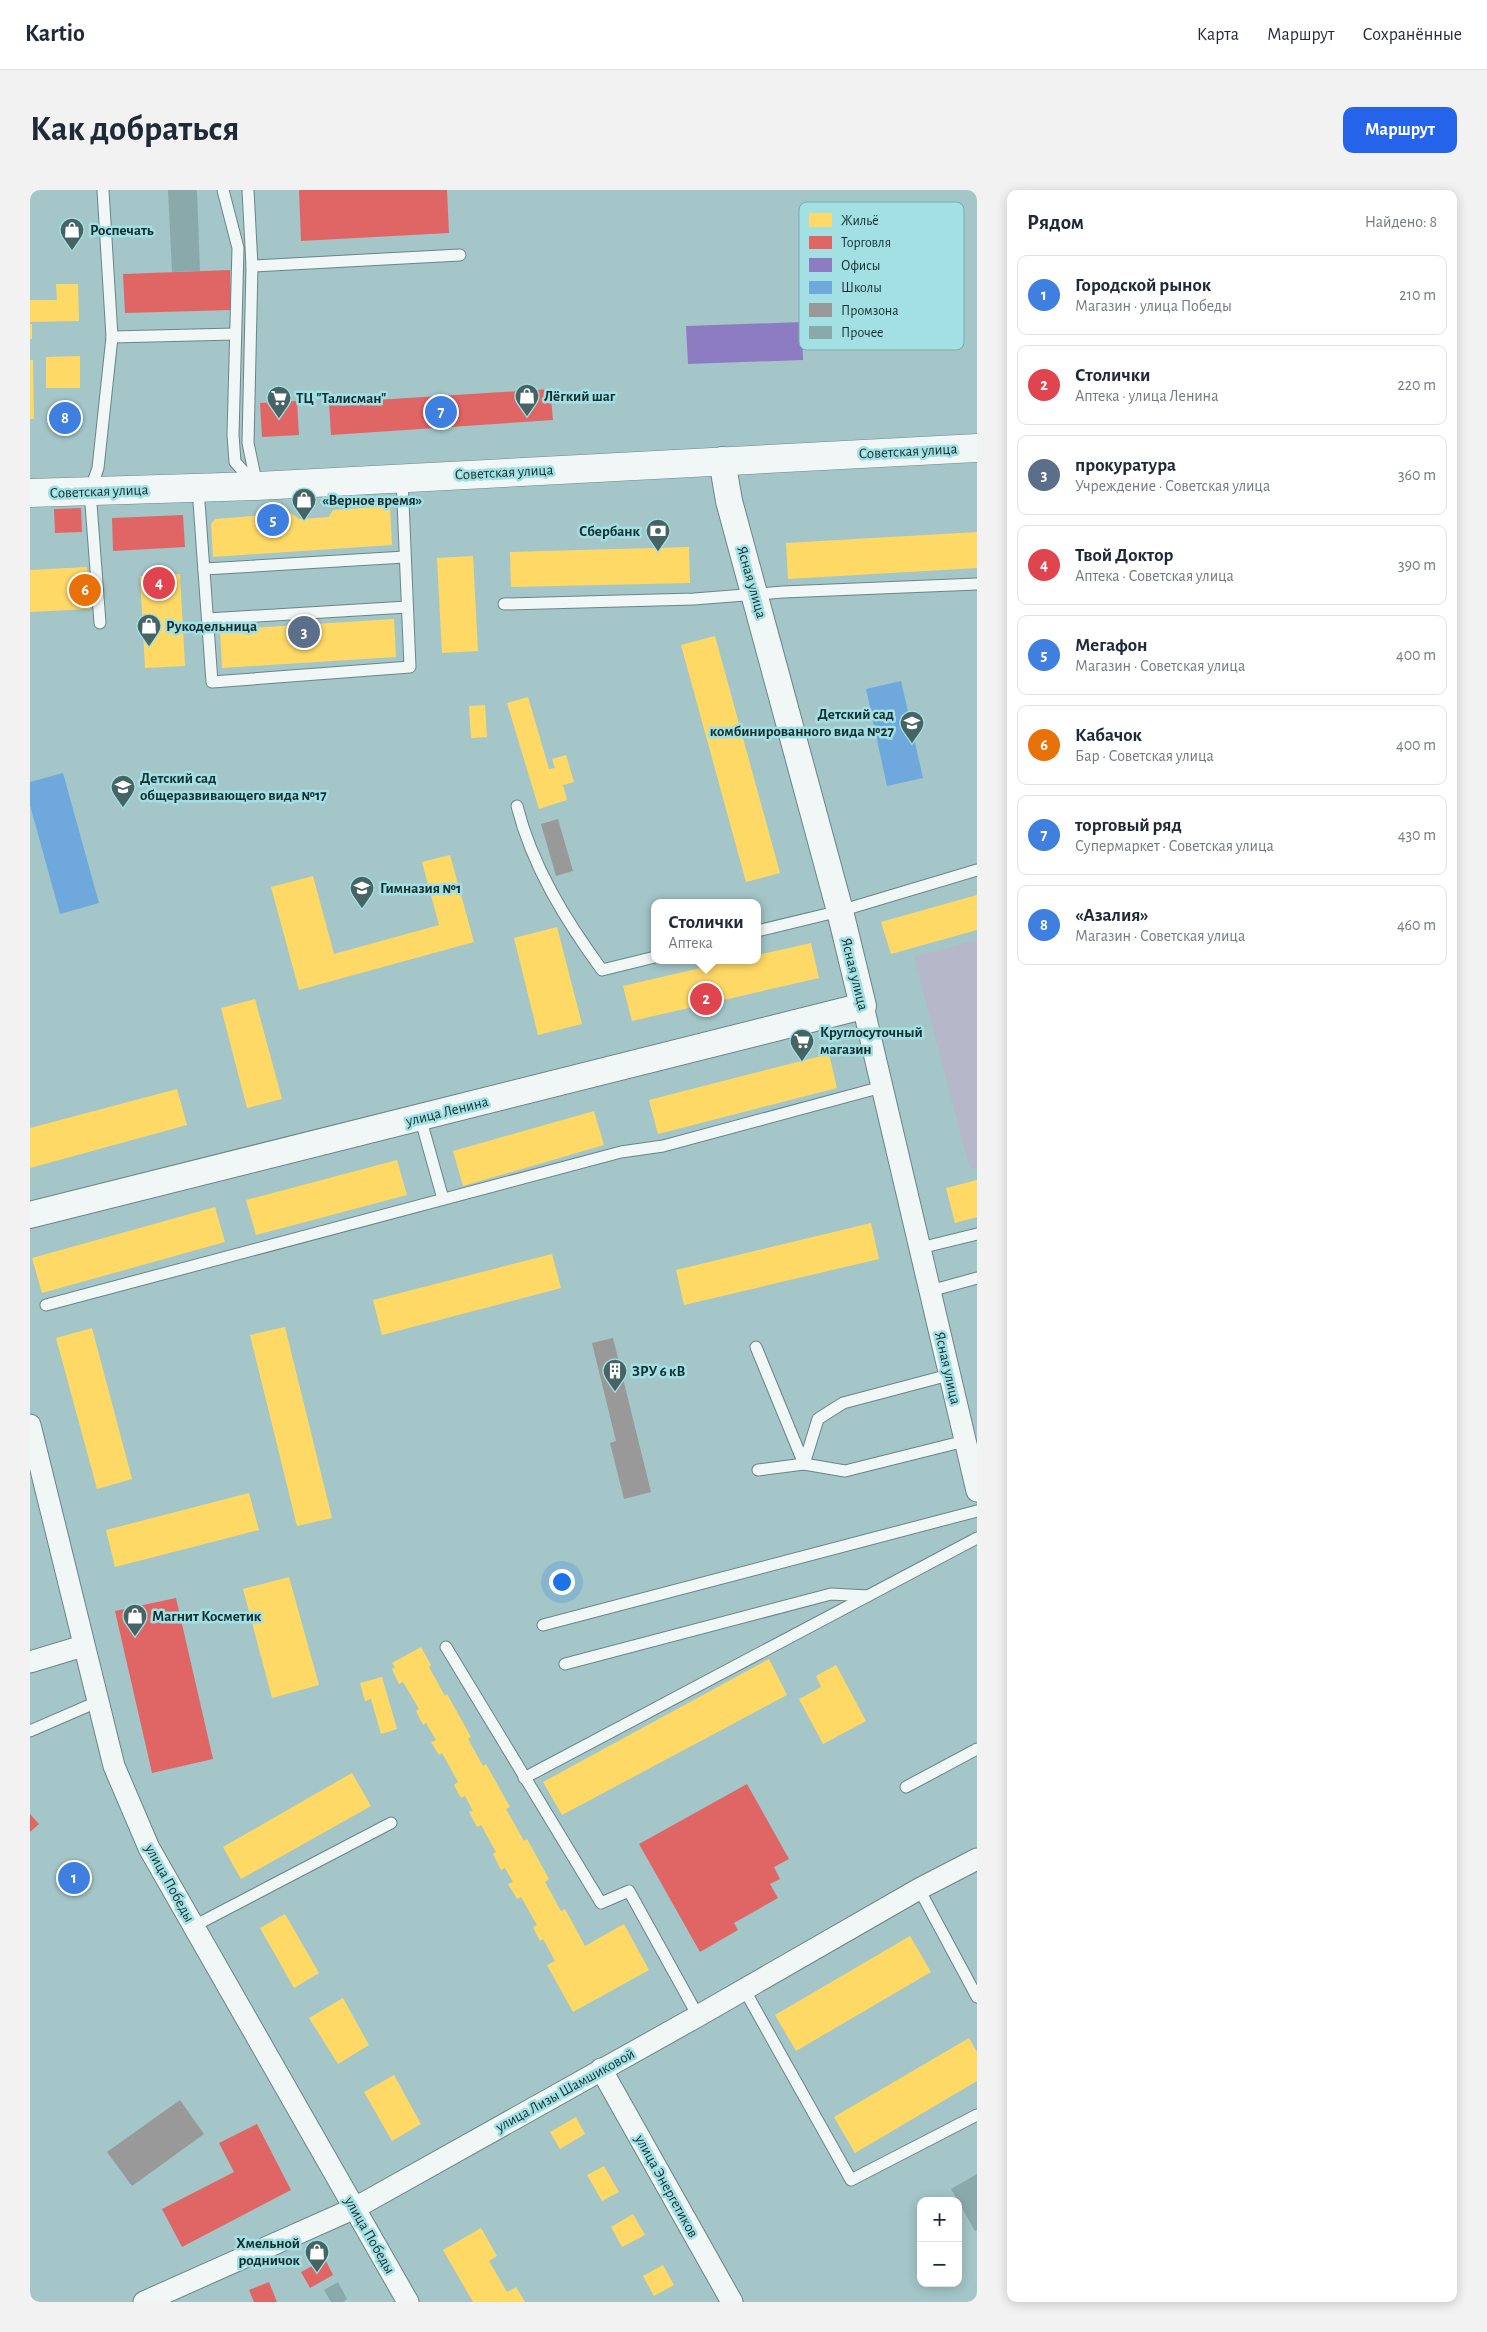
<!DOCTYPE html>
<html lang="ru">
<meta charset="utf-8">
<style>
:root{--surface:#fff;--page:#f2f2f3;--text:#1f2937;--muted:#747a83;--line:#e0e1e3;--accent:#2563eb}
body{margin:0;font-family:"Alegreya Sans",sans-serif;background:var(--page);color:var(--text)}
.controls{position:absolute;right:15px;bottom:15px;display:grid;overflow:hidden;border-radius:10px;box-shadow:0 2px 12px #0003}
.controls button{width:45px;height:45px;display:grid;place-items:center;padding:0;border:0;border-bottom:1px solid var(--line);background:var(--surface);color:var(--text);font:25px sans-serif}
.you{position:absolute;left:531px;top:1391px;width:18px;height:18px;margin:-12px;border:4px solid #fff;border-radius:50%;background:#1a73e8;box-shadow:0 0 0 8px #1a73e833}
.badge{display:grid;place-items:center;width:32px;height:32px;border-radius:50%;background:var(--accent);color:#fff;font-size:16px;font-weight:700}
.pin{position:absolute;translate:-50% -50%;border:2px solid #fff;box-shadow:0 1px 5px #0006}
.popup{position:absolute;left:621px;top:709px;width:110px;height:65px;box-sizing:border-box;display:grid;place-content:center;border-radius:10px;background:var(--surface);filter:drop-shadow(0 1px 4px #0005);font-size:16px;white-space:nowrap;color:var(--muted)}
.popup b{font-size:19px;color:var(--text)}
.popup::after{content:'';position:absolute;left:50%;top:100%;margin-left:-10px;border:10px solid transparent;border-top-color:var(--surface)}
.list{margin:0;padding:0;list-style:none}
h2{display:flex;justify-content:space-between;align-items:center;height:65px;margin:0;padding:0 20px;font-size:21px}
h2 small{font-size:16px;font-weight:400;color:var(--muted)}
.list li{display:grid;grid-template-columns:32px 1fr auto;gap:15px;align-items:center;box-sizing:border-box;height:80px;margin:0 10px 10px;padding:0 10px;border:1px solid var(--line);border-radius:10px}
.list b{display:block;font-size:19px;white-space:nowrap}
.list p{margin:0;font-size:16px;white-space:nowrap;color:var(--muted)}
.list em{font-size:16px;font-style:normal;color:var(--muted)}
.map{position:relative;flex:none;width:947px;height:2112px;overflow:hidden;border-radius:10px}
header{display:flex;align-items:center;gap:30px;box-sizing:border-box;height:70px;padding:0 25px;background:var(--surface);border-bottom:1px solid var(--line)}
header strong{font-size:24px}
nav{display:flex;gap:28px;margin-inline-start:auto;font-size:18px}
.intro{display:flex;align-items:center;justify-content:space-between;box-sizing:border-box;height:120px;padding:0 30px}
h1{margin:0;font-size:35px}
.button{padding:12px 22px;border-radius:10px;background:var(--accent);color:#fff;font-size:18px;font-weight:700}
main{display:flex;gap:30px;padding:0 30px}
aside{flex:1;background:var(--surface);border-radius:10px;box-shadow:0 2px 12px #0003}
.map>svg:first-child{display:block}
.green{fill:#b6b7c9}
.homes{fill:#ffd966}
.shops{fill:#e06666}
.offices{fill:#8e7cc3}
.schools{fill:#6fa8dc}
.industry{fill:#999}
.building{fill:#8aa9ab}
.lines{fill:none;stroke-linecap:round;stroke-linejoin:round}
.service-casing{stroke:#6a8587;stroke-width:13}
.minor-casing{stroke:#6a8587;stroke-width:23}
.tertiary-casing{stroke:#6a8587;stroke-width:28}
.primary-casing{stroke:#6a8587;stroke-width:29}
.service{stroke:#f1f6f7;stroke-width:11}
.minor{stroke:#f1f6f7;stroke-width:21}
.tertiary{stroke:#f1f6f7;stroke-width:26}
.primary{stroke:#f1f6f7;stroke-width:28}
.labels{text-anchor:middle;stroke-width:5;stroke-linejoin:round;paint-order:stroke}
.poi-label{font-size:15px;font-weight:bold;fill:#152f30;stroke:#a2e0e4;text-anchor:start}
.street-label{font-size:15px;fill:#152f30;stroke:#a2e0e4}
.key{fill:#a2e0e4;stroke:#78abae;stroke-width:1}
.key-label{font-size:14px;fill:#152f30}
</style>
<header>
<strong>Kartio</strong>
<nav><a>Карта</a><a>Маршрут</a><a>Сохранённые</a></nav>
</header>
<div class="intro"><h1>Как добраться</h1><a class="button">Маршрут</a></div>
<main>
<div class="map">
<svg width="947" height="2112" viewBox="0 0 947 2112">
<rect width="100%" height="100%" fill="#a4c6c8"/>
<polygon class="green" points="947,750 947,977 940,979 884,767"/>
<g class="homes">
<polygon points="26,94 48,94 49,131 0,132 0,110 27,110"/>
<rect x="0" y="134" width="2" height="15"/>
<polygon points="50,166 50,198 16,198 16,167"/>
<polygon points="0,170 3,170 4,229 0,229"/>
<polygon points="360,316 362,355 183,367 181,334 185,329 261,323 269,329 299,327 303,320"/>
<polygon points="947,342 947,378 758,389 756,353"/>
<polygon points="659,357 660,393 481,397 480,362"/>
<polygon points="443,366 448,461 412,463 407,368"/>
<polygon points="57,377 60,419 0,422 0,380"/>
<polygon points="150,384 155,476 115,478 110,386"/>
<polygon points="364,429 366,467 192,478 190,440"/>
<polygon points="685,446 750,683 716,692 651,455"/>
<polygon points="498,507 519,579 525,578 522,569 536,565 544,592 533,595 537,610 509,619 477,513"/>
<polygon points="455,515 457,547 441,548 439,516"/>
<polygon points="420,665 444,752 269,800 241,697 283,686 304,764 409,735 392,672"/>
<polygon points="947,705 947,740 861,764 851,732"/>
<polygon points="527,737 552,834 508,845 484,748"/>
<polygon points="781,753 789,788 602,831 593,796 705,770 727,770 727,765"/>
<polygon points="225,809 252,909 217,918 191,818"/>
<polygon points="799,864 807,898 628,944 619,910"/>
<polygon points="147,899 157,935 0,978 0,938"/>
<polygon points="564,921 574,955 433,996 423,961"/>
<polygon points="367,970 377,1005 226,1045 216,1010"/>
<polygon points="947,990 947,1027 925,1033 916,998"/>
<polygon points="185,1017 195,1052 12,1103 2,1068"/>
<polygon points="841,1033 849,1069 654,1115 646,1080"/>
<polygon points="522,1064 531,1098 352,1145 343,1110"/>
<polygon points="255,1137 302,1328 267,1336 220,1145"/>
<polygon points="62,1138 102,1289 67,1299 26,1148"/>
<polygon points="219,1303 229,1340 85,1377 76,1340"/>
<polygon points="259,1387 289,1495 242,1508 213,1399"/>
<polygon points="391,1457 401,1475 399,1477 415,1506 417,1504 441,1547 438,1549 453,1576 456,1574 480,1617 476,1619 494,1651 497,1649 519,1689 515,1692 531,1721 535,1719 555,1756 594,1734 619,1780 543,1822 517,1775 525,1771 513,1749 510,1751 503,1737 507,1735 491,1707 487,1709 478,1694 483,1692 475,1678 471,1680 463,1664 466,1662 451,1635 447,1637 439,1622 443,1621 435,1606 431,1608 424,1595 428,1592 412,1563 409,1565 401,1552 406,1550 396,1533 393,1535 386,1521 389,1519 373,1492 369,1494 362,1479 365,1477 362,1473"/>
<polygon points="739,1469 757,1505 532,1625 513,1592"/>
<polygon points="806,1475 836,1531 793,1554 769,1509 791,1497 786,1486"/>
<polygon points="352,1487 367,1539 351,1544 341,1509 335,1511 330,1493"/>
<polygon points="322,1583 341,1616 211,1689 193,1657"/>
<polygon points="255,1724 289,1783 264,1798 230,1738"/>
<polygon points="880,1746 901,1782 766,1861 745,1825"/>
<polygon points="313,1808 339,1855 308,1874 279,1828"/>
<polygon points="939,1848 947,1862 947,1891 825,1963 804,1927"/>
<polygon points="364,1885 391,1934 362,1951 334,1902"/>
<polygon points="546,1927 555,1944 530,1959 520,1942"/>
<polygon points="574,1976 589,2002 572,2011 557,1985"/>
<polygon points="603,2024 615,2045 592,2057 581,2037"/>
<polygon points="451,2038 467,2066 459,2071 477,2102 486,2097 495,2112 443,2112 413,2060"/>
<polygon points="633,2075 644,2095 624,2106 613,2086"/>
</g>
<g class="shops">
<polygon points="269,0 417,0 419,43 271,51"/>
<polygon points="200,80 201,120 95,123 93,84"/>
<polygon points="520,199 523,230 301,245 299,213"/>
<polygon points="267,211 269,245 232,247 230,213"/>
<polygon points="51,318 52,342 25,343 24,319"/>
<polygon points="153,325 155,357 83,361 82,328"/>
<polygon points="146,1408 183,1569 122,1583 85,1421"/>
<polygon points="717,1594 759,1669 744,1677 750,1689 740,1694 748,1708 704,1733 708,1740 670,1762 609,1654"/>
<polygon points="0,1624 9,1634 0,1642"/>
<polygon points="227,1934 261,2000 152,2057 132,2019 204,1982 189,1953"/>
<polygon points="295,2069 303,2085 280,2098 271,2082"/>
<polygon points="239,2092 247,2112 224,2112 219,2100"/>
</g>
<polygon class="offices" points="772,132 773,170 658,174 656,136"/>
<g class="schools">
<polygon points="871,491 893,588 857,596 836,499"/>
<polygon points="33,583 69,713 30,724 0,615 0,592"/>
</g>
<g class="industry">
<polygon points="528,629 543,681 526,686 511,634"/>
<polygon points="583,1148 621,1302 594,1309 580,1253 586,1251 562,1153"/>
<polygon points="150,1910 174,1944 102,1996 77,1962"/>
</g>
<g class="building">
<polygon points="138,0 167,0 170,81 142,82"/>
<polygon points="947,1984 947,2040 945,2041 921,1999"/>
<polygon points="308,2092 317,2109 313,2112 301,2112 294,2100"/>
</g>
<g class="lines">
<defs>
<g id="service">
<polyline points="193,0 208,58 203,245 205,272 227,296 218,253 222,76 218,0"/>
<polyline points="222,76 430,65"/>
<polyline points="82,147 205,144"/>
<polyline points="168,298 182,492 380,477 372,288"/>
<polyline points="174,379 375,367"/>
<polyline points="474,414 664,409 753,402 947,394"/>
<polyline points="178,429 377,417"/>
<polyline points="70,433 60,301 68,278 82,147 73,0"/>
<path d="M 487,616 C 502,676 536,731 572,780 L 625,767"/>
<polyline points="727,741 810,721 947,680"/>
<polyline points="390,927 413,1009"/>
<polyline points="890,1058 947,1044"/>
<polyline points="900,1101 947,1088"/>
<polyline points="16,1115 591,962 633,956 852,897"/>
<polyline points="726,1157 774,1274 788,1229 813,1213 919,1185"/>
<polyline points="728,1280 774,1274 815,1281 935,1251"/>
<polyline points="513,1435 947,1321"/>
<polyline points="416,1457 571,1713 599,1701 668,1826"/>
<polyline points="535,1474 801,1404 838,1406"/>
<polyline points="0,1541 67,1512"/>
<polyline points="494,1588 947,1348"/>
<polyline points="876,1597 947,1559"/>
<polyline points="889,1699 947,1807"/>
<polyline points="164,1736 361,1633"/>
<polyline points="714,1799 821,1990 947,1925"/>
</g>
<g id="minor">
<polyline points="833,816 947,1301"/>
<polyline points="0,1235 84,1576 119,1658 378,2112"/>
<polyline points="0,1472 53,1456"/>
<polyline points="571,1879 702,2112"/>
<polyline points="114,2112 325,2018 668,1826 889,1699 947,1669"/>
</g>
<polyline id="tertiary" points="0,1025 833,816 810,721 699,311 692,270"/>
<polyline id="primary" points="0,303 227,296 947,258"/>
</defs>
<use href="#service" class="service-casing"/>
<use href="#minor" class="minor-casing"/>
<use href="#tertiary" class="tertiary-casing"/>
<use href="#primary" class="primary-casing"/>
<use href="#service" class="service"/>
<use href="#minor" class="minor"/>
<use href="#tertiary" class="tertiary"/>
<use href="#primary" class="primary"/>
</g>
<defs>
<symbol id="shop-pin" viewBox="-11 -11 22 30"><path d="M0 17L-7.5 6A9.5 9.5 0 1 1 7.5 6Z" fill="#476465" stroke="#a2e0e4"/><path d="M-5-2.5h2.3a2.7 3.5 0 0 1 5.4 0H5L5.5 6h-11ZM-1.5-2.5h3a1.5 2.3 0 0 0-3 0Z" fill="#fff"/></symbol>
<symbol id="supermarket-pin" viewBox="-11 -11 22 30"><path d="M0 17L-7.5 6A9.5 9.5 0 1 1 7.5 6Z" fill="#476465" stroke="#a2e0e4"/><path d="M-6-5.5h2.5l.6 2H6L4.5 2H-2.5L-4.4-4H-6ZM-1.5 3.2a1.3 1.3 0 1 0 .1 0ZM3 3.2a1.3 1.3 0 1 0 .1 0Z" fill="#fff"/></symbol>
<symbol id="bank-pin" viewBox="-11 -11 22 30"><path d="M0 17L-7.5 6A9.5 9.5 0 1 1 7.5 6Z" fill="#476465" stroke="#a2e0e4"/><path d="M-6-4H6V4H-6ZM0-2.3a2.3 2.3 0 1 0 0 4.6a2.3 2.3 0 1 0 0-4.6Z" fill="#fff"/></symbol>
<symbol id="school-pin" viewBox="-11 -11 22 30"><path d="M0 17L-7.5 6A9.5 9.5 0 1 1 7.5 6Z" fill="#476465" stroke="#a2e0e4"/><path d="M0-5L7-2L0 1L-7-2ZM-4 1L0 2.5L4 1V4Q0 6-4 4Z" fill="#fff"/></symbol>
<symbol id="building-pin" viewBox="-11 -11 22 30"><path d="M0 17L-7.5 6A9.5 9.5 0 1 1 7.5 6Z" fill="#476465" stroke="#a2e0e4"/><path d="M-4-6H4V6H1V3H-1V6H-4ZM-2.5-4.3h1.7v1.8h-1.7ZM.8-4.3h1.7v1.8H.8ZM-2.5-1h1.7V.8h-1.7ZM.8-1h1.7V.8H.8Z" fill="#fff"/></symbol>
</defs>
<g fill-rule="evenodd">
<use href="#shop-pin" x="28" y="26" width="28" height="38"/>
<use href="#shop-pin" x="483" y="192" width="28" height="38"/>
<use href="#supermarket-pin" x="235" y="194" width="28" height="38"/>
<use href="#shop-pin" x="260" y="296" width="28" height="38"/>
<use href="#bank-pin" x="614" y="327" width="28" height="38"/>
<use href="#shop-pin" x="105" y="422" width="28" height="38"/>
<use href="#school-pin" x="868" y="519" width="28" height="38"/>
<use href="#school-pin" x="79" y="583" width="28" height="38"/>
<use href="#school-pin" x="318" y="684" width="28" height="38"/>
<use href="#supermarket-pin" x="758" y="837" width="28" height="38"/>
<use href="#building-pin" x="571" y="1167" width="28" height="38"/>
<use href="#shop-pin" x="91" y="1412" width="28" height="38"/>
<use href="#shop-pin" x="273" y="2048" width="28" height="38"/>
</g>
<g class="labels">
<g class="poi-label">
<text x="60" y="45">Роспечать</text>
<text x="514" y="211">Лёгкий шаг</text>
<text x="266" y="213">ТЦ "Талисман"</text>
<text x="292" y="315">«Верное время»</text>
<text x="610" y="346" text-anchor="end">Сбербанк</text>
<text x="136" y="441">Рукодельница</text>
<text x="864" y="529" text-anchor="end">Детский сад<tspan x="864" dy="17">комбинированного вида №27</tspan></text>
<text x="110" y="593">Детский сад<tspan x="110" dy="17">общеразвивающего вида №17</tspan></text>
<text x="350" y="703">Гимназия №1</text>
<text x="790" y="847">Круглосуточный<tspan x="790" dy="17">магазин</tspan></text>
<text x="602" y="1186">ЗРУ 6 кВ</text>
<text x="122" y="1431">Магнит Косметик</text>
<text x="270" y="2058" text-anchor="end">Хмельной<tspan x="270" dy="17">родничок</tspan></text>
</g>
<g class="street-label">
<text transform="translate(878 261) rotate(-3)" y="5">Советская улица</text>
<text transform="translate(474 282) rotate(-3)" y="5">Советская улица</text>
<text transform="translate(69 301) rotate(-2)" y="5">Советская улица</text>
<text transform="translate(722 392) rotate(74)" y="5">Ясная улица</text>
<text transform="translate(825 784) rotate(76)" y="5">Ясная улица</text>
<text transform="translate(417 921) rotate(-14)" y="5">улица Ленина</text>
<text transform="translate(918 1178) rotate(77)" y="5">Ясная улица</text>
<text transform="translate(140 1693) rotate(61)" y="5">улица Победы</text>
<text transform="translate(535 1900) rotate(-29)" y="5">улица Лизы Шамшиковой</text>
<text transform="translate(637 1996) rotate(61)" y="5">улица Энергетиков</text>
<text transform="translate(340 2045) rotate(60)" y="5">улица Победы</text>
</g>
</g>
<rect x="769" y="12" width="165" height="148" rx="8" class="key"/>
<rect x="779" y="23" width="23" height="14" fill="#ffd966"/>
<rect x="779" y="46" width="23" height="13" fill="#e06666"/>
<rect x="779" y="68" width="23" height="14" fill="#8e7cc3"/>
<rect x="779" y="91" width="23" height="13" fill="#6fa8dc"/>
<rect x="779" y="113" width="23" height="14" fill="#999"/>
<rect x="779" y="136" width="23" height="13" fill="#8aa9ab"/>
<g class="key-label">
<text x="811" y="35">Жильё</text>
<text x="811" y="57">Торговля</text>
<text x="811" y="80">Офисы</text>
<text x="811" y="102">Школы</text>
<text x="811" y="125">Промзона</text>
<text x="811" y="147">Прочее</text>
</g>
</svg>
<div class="controls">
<button>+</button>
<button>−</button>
</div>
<div class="you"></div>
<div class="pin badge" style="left:44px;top:1688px;background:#3f7fe0">1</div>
<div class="pin badge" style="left:676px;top:809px;background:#e0444e">2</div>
<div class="popup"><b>Столички</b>Аптека</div>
<div class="pin badge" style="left:274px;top:442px;background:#5c6f8a">3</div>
<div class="pin badge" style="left:129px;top:393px;background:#e0444e">4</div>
<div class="pin badge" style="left:243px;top:330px;background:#3f7fe0">5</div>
<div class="pin badge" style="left:55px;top:400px;background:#e8710a">6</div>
<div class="pin badge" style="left:411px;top:222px;background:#3f7fe0">7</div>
<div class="pin badge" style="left:35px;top:228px;background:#3f7fe0">8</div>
</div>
<aside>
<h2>Рядом<small>Найдено: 8</small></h2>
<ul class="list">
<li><span class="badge" style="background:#3f7fe0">1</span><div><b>Городской рынок</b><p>Магазин · улица Победы</p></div><em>210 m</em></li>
<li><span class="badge" style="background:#e0444e">2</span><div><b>Столички</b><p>Аптека · улица Ленина</p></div><em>220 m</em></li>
<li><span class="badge" style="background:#5c6f8a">3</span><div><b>прокуратура</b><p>Учреждение · Советская улица</p></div><em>360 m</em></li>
<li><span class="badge" style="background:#e0444e">4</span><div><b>Твой Доктор</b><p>Аптека · Советская улица</p></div><em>390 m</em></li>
<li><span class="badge" style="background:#3f7fe0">5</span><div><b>Мегафон</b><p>Магазин · Советская улица</p></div><em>400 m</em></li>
<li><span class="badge" style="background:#e8710a">6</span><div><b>Кабачок</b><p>Бар · Советская улица</p></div><em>400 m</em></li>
<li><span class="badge" style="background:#3f7fe0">7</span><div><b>торговый ряд</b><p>Супермаркет · Советская улица</p></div><em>430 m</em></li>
<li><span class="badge" style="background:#3f7fe0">8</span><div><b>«Азалия»</b><p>Магазин · Советская улица</p></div><em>460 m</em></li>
</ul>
</aside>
</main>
